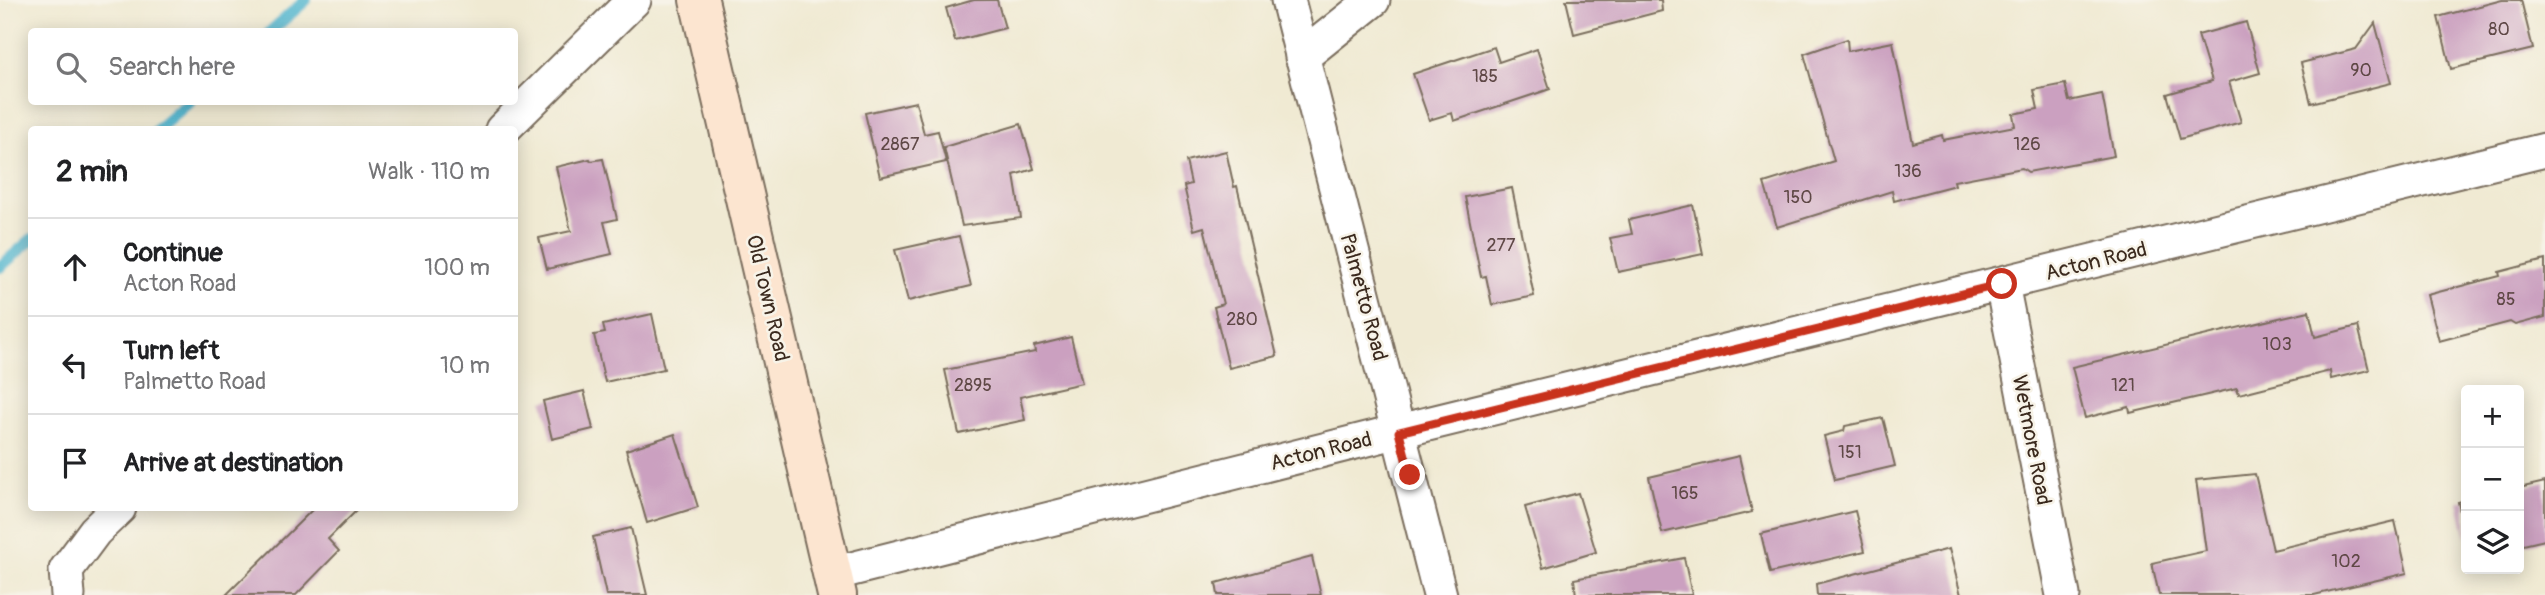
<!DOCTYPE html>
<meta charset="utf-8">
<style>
:root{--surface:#fff;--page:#f2f2f2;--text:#202124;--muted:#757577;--line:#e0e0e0}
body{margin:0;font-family:Pangolin,sans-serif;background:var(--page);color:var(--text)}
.controls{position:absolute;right:21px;bottom:21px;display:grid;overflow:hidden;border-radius:7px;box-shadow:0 4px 18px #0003}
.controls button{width:63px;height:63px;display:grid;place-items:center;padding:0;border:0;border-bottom:2px solid var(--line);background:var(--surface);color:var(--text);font:35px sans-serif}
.stop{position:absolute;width:21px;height:21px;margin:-16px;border:5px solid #c8321e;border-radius:50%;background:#fff}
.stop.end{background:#c8321e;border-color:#fff;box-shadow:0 2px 7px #0008}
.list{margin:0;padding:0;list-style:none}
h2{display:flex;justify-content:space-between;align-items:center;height:91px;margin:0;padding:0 28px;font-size:30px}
h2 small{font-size:23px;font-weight:400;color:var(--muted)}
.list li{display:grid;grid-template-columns:46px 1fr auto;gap:21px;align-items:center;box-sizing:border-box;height:98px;padding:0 28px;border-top:2px solid var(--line)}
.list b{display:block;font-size:26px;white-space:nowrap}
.list p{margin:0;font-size:23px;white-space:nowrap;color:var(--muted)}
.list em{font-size:23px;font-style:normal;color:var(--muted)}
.icon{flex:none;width:38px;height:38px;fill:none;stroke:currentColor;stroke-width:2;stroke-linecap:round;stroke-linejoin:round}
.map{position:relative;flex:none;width:2545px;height:595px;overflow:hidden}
.search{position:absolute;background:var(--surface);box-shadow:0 4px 18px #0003;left:28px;top:28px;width:490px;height:77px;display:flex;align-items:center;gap:18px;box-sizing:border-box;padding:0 24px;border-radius:7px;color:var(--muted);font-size:26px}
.panel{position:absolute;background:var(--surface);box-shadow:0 4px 18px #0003;left:28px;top:126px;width:490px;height:385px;border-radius:7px}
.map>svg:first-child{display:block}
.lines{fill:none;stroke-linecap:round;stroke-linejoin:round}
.stream{stroke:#51b6cf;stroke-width:12}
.building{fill:#cba0c0}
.minor-casing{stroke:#7a6d5d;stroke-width:37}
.secondary-casing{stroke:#7a6d5d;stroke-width:42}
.minor{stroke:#fff;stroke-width:33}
.secondary{stroke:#fce5d0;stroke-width:38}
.route{stroke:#c8321e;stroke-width:9}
.labels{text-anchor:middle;stroke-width:5;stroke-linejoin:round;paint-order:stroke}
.number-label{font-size:18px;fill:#5f4846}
.street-label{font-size:21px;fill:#3b2a1e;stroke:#f7f3e8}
</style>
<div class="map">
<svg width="2545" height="595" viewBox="0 0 2545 595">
<rect width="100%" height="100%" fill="#f7f3e8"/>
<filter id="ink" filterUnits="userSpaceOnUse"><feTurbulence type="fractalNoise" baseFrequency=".0143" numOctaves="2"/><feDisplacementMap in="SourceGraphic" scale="14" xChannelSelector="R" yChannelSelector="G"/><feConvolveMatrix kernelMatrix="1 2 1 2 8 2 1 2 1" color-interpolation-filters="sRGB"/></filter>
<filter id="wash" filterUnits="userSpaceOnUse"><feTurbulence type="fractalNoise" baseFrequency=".00686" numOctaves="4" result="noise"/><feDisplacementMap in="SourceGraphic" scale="28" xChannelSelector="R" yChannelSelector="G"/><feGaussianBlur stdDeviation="1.57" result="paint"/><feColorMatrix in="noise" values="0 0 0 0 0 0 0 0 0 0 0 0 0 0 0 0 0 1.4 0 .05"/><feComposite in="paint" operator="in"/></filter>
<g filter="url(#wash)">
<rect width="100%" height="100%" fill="#f0ead3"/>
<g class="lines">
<g class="stream">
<polyline points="270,32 306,0"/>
<polyline points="157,130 189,102"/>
<polyline points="0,267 32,239"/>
</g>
</g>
<g id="blocks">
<g class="building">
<polygon points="974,0 997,0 1005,28 955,41 946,8"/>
<polygon points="1566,0 1661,0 1662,11 1574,34"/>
<polygon points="2502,0 2521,0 2533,49 2451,69 2438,17"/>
<polygon points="2246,22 2260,73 2229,82 2241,122 2180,139 2167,94 2212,81 2198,35"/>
<polygon points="2375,23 2391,83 2311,103 2301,63 2356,49"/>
<polygon points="1847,39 1848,51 1893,42 1913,143 1942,135 1943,140 2015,126 2013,114 2038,109 2034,90 2065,84 2069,101 2102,94 2114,156 2028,172 2022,168 1954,181 1955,185 1894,201 1892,191 1777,227 1764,183 1834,161 1804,54"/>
<polygon points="1494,47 1499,62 1537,49 1550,89 1454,121 1452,113 1429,120 1413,74"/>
<polygon points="916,102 924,134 938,131 946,162 880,177 865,113"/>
<polygon points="1021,124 1034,169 1014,175 1021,218 962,226 944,147"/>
<polygon points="1226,151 1234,187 1237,186 1277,356 1229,368 1214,307 1223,304 1204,227 1194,230 1184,186 1191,184 1186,161"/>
<polygon points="590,159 591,161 603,159 617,219 604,222 612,254 547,269 539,238 571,231 556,167"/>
<polygon points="1512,188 1534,296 1492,305 1486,276 1481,277 1465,197"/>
<polygon points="1693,205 1703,254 1618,272 1610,238 1632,234 1629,220"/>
<polygon points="959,236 971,286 908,301 895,250"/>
<polygon points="2545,260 2545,317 2515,325 2510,322 2439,341 2427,295 2500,276 2499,272"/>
<polygon points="2309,311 2315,337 2358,326 2369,370 2331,379 2330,371 2239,394 2237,388 2130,413 2129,407 2085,418 2072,367"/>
<polygon points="652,314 664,369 605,382 594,335 605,333 603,325"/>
<polygon points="1071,337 1082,383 1020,397 1025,420 959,434 945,370 1035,352 1034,346"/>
<polygon points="584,391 593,429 552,439 543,401"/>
<polygon points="1883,418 1895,466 1835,480 1824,436 1844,431 1845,426"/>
<polygon points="675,434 698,507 647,523 626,450"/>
<polygon points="1739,456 1752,512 1662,533 1649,477"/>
<polygon points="2255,474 2273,550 2395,521 2407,573 2314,595 2159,595 2152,563 2206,551 2196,480"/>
<polygon points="2545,482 2545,540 2519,546 2519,488"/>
<polygon points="1578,493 1596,552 1543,568 1525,507"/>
<polygon points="2466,500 2466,539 2458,502"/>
<polygon points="314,508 359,508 328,539 339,551 296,595 226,595"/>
<polygon points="1855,511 1865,551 1770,573 1761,534"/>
<polygon points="631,528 647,595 606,595 593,537"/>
<polygon points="1949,549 1961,595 1817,595 1816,584"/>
<polygon points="1312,557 1321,595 1218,595 1216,583"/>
<polygon points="1684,558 1692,595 1576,595 1574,579"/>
</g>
</g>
</g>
<g filter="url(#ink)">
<use href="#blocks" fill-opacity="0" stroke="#7a6d5d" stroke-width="2"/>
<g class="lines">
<defs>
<g id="minor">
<polyline points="1288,0 1440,595"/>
<polyline points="1302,57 1373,0"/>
<polyline points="502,130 634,0"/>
<polyline points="2002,284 2063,595"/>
<polyline points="832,574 1399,431 2545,150"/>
<polyline points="68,595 66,570 95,531 119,508"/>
</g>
<polyline id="secondary" points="699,0 837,595"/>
</defs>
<use href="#minor" class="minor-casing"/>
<use href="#secondary" class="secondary-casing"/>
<use href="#minor" class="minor"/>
<use href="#secondary" class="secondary"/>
</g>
</g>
<g class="lines" filter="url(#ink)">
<polyline class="route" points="1410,475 1399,432 2002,284"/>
</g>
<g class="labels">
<g class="number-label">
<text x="2499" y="35">80</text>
<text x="2361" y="76">90</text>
<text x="1485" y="82">185</text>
<text x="900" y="150">2867</text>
<text x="2027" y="150">126</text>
<text x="1908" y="177">136</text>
<text x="1798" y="203">150</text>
<text x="1501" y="251">277</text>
<text x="2506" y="305">85</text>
<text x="1242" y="325">280</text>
<text x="2277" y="350">103</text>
<text x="973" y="391">2895</text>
<text x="2123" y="391">121</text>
<text x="1850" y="458">151</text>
<text x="1685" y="499">165</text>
<text x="2346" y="567">102</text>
</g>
<g class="street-label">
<text transform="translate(2096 261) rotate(-14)" y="7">Acton Road</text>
<text transform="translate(1364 297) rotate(75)" y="7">Palmetto Road</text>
<text transform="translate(768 298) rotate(77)" y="7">Old Town Road</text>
<text transform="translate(2032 440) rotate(79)" y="7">Wetmore Road</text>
<text transform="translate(1321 451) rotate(-14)" y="7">Acton Road</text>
</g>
</g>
</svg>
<div class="controls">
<button>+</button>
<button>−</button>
<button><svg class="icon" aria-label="layers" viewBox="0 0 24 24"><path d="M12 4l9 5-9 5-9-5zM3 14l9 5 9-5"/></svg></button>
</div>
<div class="stop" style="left:2002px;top:284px"></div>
<div class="stop end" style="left:1410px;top:475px"></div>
<div class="search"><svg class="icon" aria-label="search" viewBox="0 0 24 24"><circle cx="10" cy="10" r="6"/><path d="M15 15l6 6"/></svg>Search here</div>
<section class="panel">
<h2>2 min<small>Walk · 110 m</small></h2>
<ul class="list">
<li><svg class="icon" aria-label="ahead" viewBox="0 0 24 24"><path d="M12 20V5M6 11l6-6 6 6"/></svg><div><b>Continue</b><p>Acton Road</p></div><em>100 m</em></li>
<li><svg class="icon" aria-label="left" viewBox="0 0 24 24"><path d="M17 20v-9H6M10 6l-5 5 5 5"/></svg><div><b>Turn left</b><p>Palmetto Road</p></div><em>10 m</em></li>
<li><svg class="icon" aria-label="arrive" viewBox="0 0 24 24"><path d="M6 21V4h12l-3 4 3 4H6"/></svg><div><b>Arrive at destination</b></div></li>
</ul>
</section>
</div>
